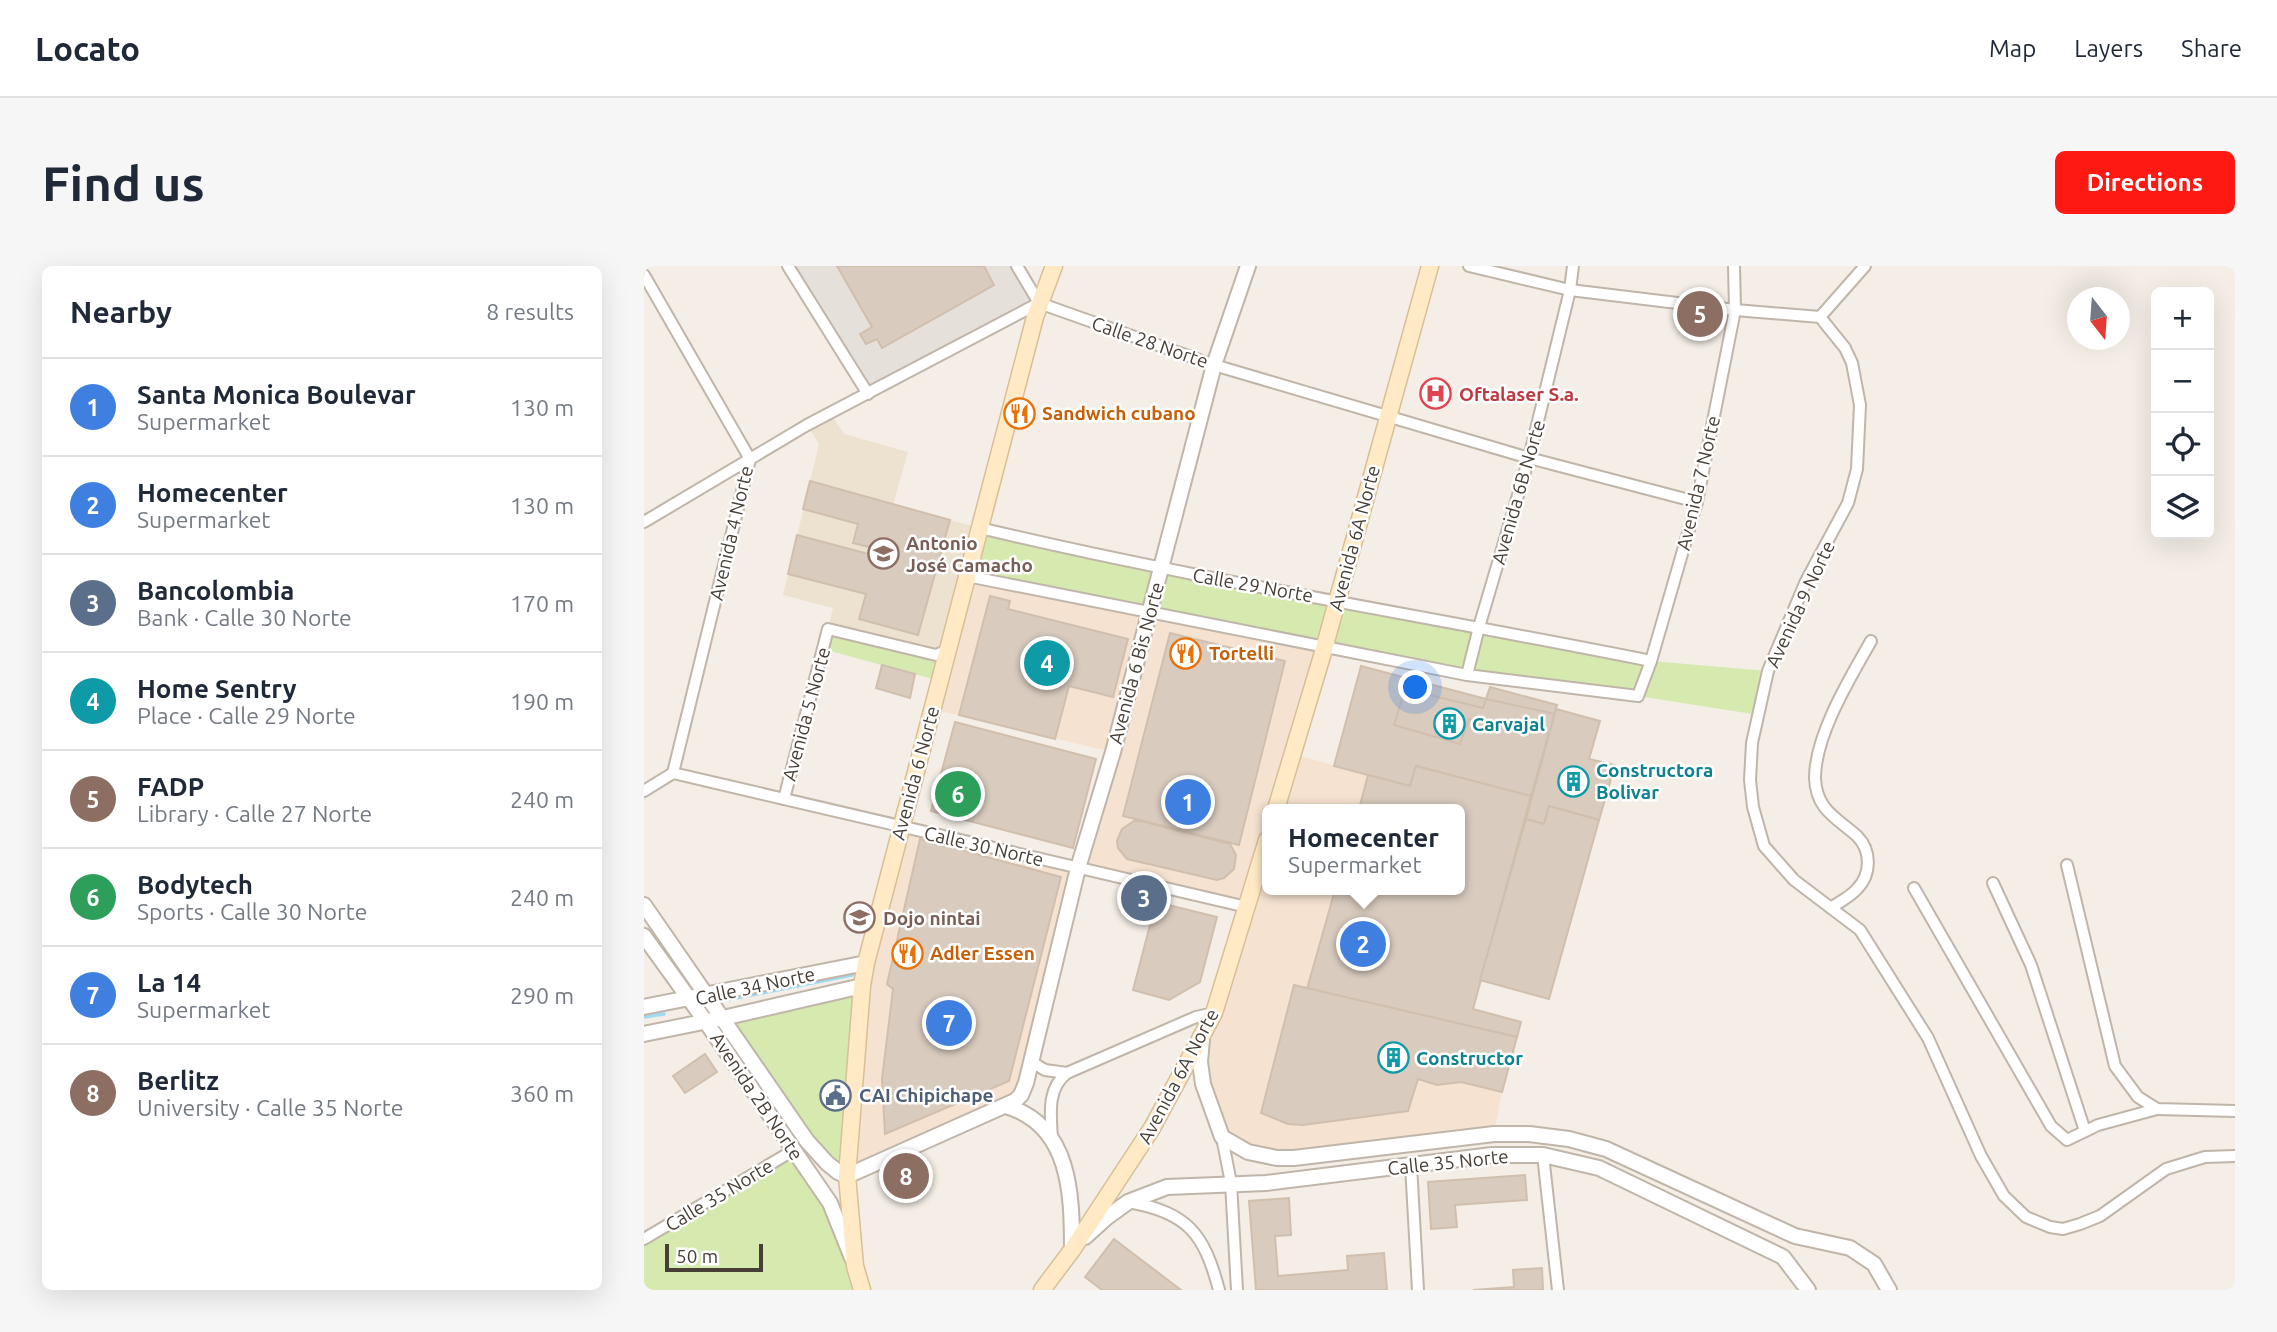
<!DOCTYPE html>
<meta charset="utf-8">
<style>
:root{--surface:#fff;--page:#f6f6f7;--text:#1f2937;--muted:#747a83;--line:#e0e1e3;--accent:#ff1912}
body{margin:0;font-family:Ubuntu,sans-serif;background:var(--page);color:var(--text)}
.controls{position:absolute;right:21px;top:21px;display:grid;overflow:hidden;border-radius:10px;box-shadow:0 7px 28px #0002}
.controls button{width:63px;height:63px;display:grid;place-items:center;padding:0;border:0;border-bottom:2px solid var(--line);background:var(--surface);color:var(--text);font:35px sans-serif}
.compass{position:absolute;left:1423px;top:21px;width:63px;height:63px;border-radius:50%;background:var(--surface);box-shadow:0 7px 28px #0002;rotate:163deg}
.scale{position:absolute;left:21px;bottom:18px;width:98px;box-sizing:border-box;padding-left:7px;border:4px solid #473e35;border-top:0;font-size:19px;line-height:24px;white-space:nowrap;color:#473e35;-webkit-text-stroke:5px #fff;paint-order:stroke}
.you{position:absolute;left:772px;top:422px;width:24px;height:24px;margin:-18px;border:5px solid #fff;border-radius:50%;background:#1a73e8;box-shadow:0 0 0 10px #1a73e833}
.badge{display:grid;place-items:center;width:46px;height:46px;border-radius:50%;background:var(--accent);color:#fff;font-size:23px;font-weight:700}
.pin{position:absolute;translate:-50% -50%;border:4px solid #fff;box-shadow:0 2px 7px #0006}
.popup{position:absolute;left:618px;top:538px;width:203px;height:91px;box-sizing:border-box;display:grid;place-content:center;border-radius:10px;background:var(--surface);filter:drop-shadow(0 2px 5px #0005);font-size:23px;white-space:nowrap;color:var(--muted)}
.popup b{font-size:26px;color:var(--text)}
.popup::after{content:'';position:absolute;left:50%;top:100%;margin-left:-14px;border:14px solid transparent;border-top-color:var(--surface)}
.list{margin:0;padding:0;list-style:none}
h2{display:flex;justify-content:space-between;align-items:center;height:91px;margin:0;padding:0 28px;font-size:30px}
h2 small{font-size:23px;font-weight:400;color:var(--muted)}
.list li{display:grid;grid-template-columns:46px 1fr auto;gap:21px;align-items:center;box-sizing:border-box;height:98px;padding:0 28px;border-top:2px solid var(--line)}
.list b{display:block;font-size:26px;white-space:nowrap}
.list p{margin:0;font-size:23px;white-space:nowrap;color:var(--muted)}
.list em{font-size:23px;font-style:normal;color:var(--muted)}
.icon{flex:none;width:38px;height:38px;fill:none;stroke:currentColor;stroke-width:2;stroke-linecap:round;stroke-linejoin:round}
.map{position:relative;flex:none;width:1591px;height:1024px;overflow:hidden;border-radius:10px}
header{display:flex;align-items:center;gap:42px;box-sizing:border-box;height:98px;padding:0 35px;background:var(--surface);border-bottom:2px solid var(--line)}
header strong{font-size:33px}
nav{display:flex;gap:38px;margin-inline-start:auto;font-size:24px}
.intro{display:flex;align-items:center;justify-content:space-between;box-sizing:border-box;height:168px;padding:0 42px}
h1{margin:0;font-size:49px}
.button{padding:18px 32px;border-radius:10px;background:var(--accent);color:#fff;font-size:24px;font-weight:700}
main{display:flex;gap:42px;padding:0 42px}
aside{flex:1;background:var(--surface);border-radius:10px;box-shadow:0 7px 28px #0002}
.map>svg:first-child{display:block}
.commercial{fill:#f6e2d1;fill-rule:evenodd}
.industrial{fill:#e6e0db}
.education{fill:#ede1d0}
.green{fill:#d6e9ae}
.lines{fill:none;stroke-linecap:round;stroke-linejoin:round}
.stream{stroke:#a0dbf3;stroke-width:3.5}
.building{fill:#d9cbbe;stroke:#d1bfae;stroke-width:2}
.minor-casing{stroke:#c0b5a9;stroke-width:14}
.tertiary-casing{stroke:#c0b5a9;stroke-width:18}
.secondary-casing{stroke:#d8bf97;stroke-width:19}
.minor{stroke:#fff;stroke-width:10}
.tertiary{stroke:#fff;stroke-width:14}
.secondary{stroke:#ffeac5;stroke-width:16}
.labels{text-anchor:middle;stroke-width:5;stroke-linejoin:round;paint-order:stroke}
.street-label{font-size:19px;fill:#473e35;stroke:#fff}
.health-label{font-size:19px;font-weight:bold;fill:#be3a42;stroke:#fff;text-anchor:start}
.food-label{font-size:19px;font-weight:bold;fill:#c56008;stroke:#fff;text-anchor:start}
.education-label{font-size:19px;font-weight:bold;fill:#785e54;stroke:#fff;text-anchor:start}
.culture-label{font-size:19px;font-weight:bold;fill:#0d838f;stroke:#fff;text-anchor:start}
.service-label{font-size:19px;font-weight:bold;fill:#4e5e75;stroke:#fff;text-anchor:start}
</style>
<header>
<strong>Locato</strong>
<nav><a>Map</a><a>Layers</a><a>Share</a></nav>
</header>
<div class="intro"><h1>Find us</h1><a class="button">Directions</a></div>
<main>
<aside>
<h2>Nearby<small>8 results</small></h2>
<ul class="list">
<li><span class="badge" style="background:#3f7fe0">1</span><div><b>Santa Monica Boulevar</b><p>Supermarket</p></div><em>130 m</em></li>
<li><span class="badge" style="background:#3f7fe0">2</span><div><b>Homecenter</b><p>Supermarket</p></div><em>130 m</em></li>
<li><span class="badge" style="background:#5c6f8a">3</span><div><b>Bancolombia</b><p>Bank · Calle 30 Norte</p></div><em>170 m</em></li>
<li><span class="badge" style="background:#0f9aa8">4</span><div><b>Home Sentry</b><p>Place · Calle 29 Norte</p></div><em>190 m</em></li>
<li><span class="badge" style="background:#8d6e63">5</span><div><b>FADP</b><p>Library · Calle 27 Norte</p></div><em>240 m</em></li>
<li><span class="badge" style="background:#2e9e5b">6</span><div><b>Bodytech</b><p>Sports · Calle 30 Norte</p></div><em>240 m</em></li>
<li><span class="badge" style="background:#3f7fe0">7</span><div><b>La 14</b><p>Supermarket</p></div><em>290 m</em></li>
<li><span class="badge" style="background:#8d6e63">8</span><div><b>Berlitz</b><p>University · Calle 35 Norte</p></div><em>360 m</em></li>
</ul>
</aside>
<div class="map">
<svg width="1591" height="1024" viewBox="0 0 1591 1024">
<rect width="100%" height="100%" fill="#f4eee6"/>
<path class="commercial" d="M 323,310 L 680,381 L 649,488 L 766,520 L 772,500 L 887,530 L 829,743 L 877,756 L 858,826 L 850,868 L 633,892 L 578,871 L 556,796 L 602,642 L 434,602 L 380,824 L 203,910 L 218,720 L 257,560 L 434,602 L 468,486 L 288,443 ZM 623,543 L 815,543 L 815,624 L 623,624 Z"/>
<polygon class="industrial" points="144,0 373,0 395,37 224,128"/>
<polygon class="education" points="187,148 200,168 264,186 249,239 336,262 299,403 184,363 189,342 139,329 175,178 163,159"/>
<g class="green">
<polygon points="336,262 1007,395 1124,405 1115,449 994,430 823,409 323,310"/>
<polygon points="184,363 292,389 299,403 296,415 179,383"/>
<polygon points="218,720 203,910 194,906 79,752"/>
<polygon points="150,884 186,937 218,1024 0,1024 0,973"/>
</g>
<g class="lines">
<g class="stream">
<polyline points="82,734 208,709"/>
<polyline points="0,751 20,748"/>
</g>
</g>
<g class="building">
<polygon points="193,0 340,0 350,19 238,82 233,73 222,78 216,68 228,61"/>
<polygon points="166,215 306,254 274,369 215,353 222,328 144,308 153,269 232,290 233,283 209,277 214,258 159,243"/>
<polygon points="346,330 366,335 364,343 484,373 469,431 425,420 411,473 315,449"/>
<polygon points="526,367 641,395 595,579 479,550"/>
<polygon points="238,399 271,408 266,432 232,422"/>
<polygon points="717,400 842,433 846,421 913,439 887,530 772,500 766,520 690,500"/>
<polygon points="761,423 839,442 842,433 911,448 905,468 825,453 816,478 750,459"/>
<polygon points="912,443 956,455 945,493 971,499 955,554 905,540 900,558 882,553"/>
<polygon points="311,456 452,493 429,582 287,545"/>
<polygon points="772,500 887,530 829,743 877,756 873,771 663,723 691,624 815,624 815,543 715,543 724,509 766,520"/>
<polygon points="905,540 955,554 905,733 836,714 882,553 900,558"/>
<polygon points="490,555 497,555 586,578 592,589 590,603 580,612 573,614 483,593 474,582 473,575 478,563"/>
<polygon points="276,573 417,611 365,815 241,868 238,813 249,723 243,718"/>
<polygon points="512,636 573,651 556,716 525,734 489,724"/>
<polygon points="650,719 873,771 858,826 817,816 793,819 774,813 764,845 659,859 644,858 617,847"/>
<polygon points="61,788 73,806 41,827 29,810"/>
<polygon points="186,824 198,825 198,834 186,834"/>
<polygon points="881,909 883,934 811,939 813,961 787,963 784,916"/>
<polygon points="645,932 647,969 631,970 634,1010 704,1004 703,990 740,987 743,1024 612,1024 605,935"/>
<polygon points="470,973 537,1024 458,1024 441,1011"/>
<polygon points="898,1002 899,1024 829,1024 870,1021 869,1004"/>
</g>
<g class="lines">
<defs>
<g id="minor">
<polyline points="144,0 224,128"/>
<polyline points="373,0 395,37"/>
<polyline points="825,0 926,24 1091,44 1176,51"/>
<polyline points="0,9 106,193 29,507"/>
<polyline points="1176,51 1201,82 1208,97 1216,139 1213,203 1204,237 1162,315 1124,405 1108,477 1106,514 1109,541 1120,580 1150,614 1216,664 1284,772 1337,890 1360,930 1382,951 1406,961 1419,963 1436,958 1456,950 1522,903 1561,891 1591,890"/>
<polyline points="1176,51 1221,0"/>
<polyline points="0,256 163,159 395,37 570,99 885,192 1053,236"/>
<path d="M 336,262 C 558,315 783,350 1007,395"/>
<polyline points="323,310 823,409 994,430 1007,395 1053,236 1091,44 1090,0"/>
<polyline points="823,409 835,361 885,192 926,24 929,0"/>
<polyline points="0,525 29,507 603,641"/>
<polyline points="140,533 184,363 292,389 304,384"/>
<polyline points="1423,599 1471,800 1494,831 1513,843 1591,845"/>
<polyline points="1349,617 1387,699 1441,865"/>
<polyline points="1270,622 1407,860 1423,874 1454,859 1513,843"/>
<path d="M 1187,642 C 1195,636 1206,631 1213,623 C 1227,609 1228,585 1213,570 C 1193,552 1172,544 1171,512 C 1171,469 1206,412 1227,375"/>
<polyline points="386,795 401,804 423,807"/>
<polyline points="578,871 587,917 593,1024"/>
<path d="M 408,874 C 407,850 402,823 423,807 L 552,751 L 570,747"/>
<polyline points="899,889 914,1024"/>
<polyline points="767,899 774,1024"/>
<path d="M 484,936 C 543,946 560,967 575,1024"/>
<polyline points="0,973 150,884"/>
</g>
<g id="tertiary">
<polyline points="0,639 163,875 183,897 194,906 203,910 371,835 377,829 382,817 434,602 469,486 570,99 604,0"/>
<polyline points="0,670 62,756 186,937 208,992"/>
<polyline points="0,741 222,697"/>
<polyline points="0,768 79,752 218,720"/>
<polyline points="558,773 556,796 559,818 578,871 604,886 633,892 650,892 850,868 885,868 925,873 962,883 1151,970 1206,982 1230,998 1245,1024"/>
<path d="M 362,840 C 427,859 428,929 428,984"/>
<polyline points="441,971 462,952 484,936 523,921 622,917 848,889 899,889 955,902 1139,991 1164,1024"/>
</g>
<g id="secondary">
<polyline points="632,543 678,390 786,0"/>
<polyline points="218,1024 211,1000 203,910 218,720 222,697 391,51 410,0"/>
<polyline points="398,1024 428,984 508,862 570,747 623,574"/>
</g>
</defs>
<use href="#minor" class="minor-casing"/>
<use href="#tertiary" class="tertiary-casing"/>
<use href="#secondary" class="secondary-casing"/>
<use href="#minor" class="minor"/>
<use href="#tertiary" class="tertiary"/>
<use href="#secondary" class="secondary"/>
</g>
<defs>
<symbol id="hospital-ring" viewBox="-11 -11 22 22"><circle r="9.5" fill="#fff" stroke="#e0444e" stroke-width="1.5"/><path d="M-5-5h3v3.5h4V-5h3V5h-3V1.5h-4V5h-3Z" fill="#e0444e"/></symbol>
<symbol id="restaurant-ring" viewBox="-11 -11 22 22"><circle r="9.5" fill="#fff" stroke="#e8710a" stroke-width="1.5"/><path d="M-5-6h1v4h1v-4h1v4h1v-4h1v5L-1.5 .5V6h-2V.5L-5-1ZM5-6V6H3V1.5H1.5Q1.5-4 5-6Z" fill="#e8710a"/></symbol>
<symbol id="university-ring" viewBox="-11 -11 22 22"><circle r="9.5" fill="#fff" stroke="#8d6e63" stroke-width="1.5"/><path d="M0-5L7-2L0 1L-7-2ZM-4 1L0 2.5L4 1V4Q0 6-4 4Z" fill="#8d6e63"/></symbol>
<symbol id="building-ring" viewBox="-11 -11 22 22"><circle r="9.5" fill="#fff" stroke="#0f9aa8" stroke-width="1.5"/><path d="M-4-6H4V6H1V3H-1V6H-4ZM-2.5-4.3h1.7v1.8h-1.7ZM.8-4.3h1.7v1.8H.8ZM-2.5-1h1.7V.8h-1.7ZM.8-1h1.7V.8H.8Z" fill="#0f9aa8"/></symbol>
<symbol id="school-ring" viewBox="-11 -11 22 22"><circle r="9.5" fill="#fff" stroke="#8d6e63" stroke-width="1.5"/><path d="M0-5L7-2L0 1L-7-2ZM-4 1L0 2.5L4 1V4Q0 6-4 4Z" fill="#8d6e63"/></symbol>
<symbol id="civic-ring" viewBox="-11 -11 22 22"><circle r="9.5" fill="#fff" stroke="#5c6f8a" stroke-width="1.5"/><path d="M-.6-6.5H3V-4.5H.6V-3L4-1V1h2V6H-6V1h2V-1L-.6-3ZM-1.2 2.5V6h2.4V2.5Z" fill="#5c6f8a"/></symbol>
</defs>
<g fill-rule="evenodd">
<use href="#hospital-ring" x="774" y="110" width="35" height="35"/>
<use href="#restaurant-ring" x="358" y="130" width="35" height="35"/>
<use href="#university-ring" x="222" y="270" width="35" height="35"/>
<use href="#restaurant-ring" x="524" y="370" width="35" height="35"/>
<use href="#building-ring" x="788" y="440" width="35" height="35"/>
<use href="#building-ring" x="912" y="498" width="35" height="35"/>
<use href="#school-ring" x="198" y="634" width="35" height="35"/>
<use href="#restaurant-ring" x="246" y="670" width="35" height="35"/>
<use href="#building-ring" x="732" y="774" width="35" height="35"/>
<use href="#civic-ring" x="174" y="812" width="35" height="35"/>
</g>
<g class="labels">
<g class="street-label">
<text transform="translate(506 76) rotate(19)" y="7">Calle 28 Norte</text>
<text transform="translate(1054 217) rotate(-77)" y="7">Avenida 7 Norte</text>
<text transform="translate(874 226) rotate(-74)" y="7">Avenida 6B Norte</text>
<text transform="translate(87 267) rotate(-77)" y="7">Avenida 4 Norte</text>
<text transform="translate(710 272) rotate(-75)" y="7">Avenida 6A Norte</text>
<text transform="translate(609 319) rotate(10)" y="7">Calle 29 Norte</text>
<text transform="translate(1156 338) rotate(-65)" y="7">Avenida 9 Norte</text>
<text transform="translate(492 397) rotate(-75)" y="7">Avenida 6 Bis Norte</text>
<text transform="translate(162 448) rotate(-75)" y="7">Avenida 5 Norte</text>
<text transform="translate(271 507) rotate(-75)" y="7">Avenida 6 Norte</text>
<text transform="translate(340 580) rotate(13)" y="7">Calle 30 Norte</text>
<text transform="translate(111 720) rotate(-12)" y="7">Calle 34 Norte</text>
<text transform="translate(534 810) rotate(-62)" y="7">Avenida 6A Norte</text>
<text transform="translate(113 830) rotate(56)" y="7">Avenida 2B Norte</text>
<text transform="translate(804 896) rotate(-6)" y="7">Calle 35 Norte</text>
<text transform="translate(75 929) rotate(-31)" y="7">Calle 35 Norte</text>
</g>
<g class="health-label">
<text x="815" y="135">Oftalaser S.a.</text>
</g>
<g class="food-label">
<text x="398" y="154">Sandwich cubano</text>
<text x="565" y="394">Tortelli</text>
<text x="286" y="694">Adler Essen</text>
</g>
<g class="education-label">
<text x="262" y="284">Antonio<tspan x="262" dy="22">José Camacho</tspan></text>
<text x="239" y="659">Dojo nintai</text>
</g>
<g class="culture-label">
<text x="828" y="465">Carvajal</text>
<text x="952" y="511">Constructora<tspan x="952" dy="22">Bolivar</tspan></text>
<text x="772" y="799">Constructor</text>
</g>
<g class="service-label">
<text x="215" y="836">CAI Chipichape</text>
</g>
</g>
</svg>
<div class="controls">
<button>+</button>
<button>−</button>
<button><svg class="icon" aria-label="locate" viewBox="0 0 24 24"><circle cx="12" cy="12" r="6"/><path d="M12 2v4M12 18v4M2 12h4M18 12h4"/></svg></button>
<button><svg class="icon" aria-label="layers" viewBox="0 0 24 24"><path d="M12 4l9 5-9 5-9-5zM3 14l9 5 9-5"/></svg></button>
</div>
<svg class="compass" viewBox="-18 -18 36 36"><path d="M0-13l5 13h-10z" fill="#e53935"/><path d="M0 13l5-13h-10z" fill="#747a83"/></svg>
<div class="scale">50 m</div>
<div class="you"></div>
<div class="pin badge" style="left:544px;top:536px;background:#3f7fe0">1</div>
<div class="pin badge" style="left:719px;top:678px;background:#3f7fe0">2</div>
<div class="popup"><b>Homecenter</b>Supermarket</div>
<div class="pin badge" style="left:500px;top:632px;background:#5c6f8a">3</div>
<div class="pin badge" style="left:403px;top:397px;background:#0f9aa8">4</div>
<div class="pin badge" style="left:1056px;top:48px;background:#8d6e63">5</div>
<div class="pin badge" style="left:314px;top:528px;background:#2e9e5b">6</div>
<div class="pin badge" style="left:305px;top:757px;background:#3f7fe0">7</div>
<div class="pin badge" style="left:262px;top:910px;background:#8d6e63">8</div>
</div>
</main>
